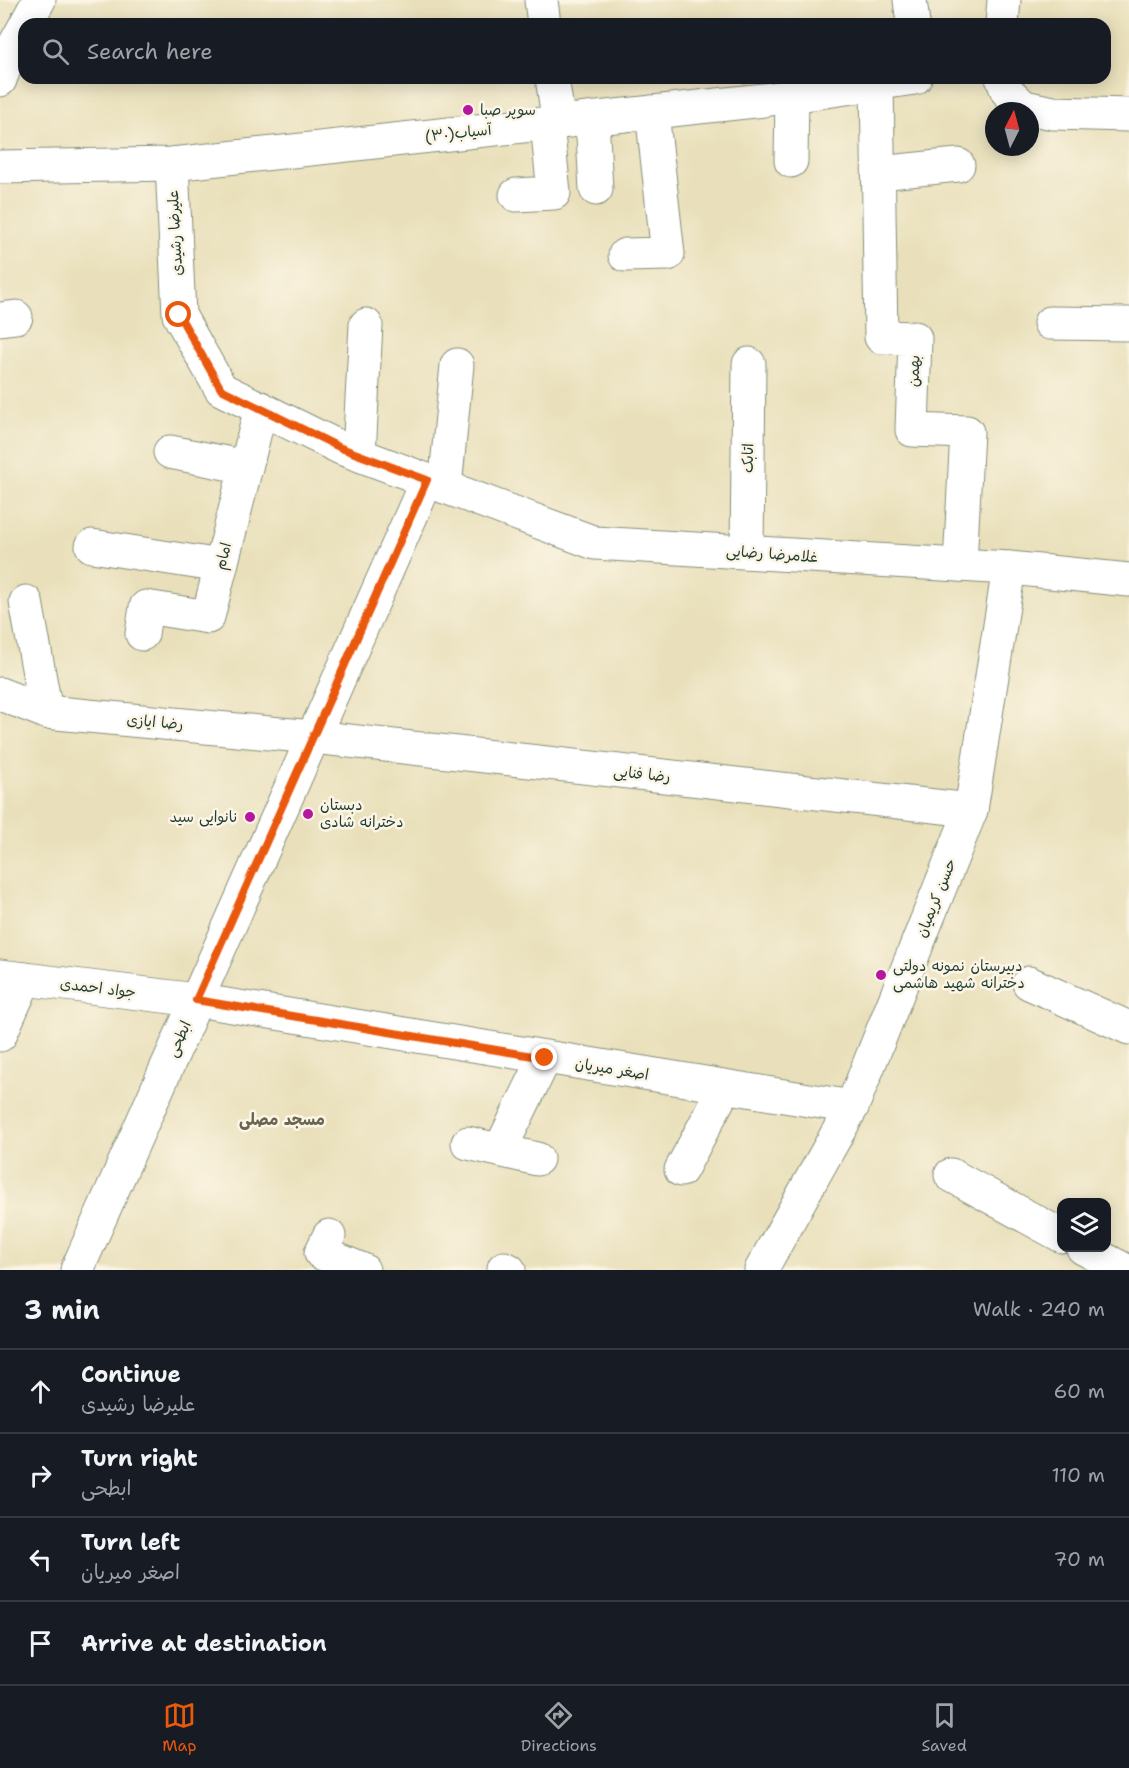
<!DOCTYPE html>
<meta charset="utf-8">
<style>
:root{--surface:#171b24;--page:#242831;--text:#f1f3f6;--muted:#9ea1a6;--line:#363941;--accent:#ea580c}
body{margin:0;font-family:"Shantell Sans","Playpen Sans Arabic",sans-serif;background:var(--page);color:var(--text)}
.controls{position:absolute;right:18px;bottom:18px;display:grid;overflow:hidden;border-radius:12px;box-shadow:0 3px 15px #0003}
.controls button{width:54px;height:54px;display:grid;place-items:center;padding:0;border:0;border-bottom:2px solid var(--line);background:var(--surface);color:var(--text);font:30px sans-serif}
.compass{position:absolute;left:985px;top:102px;width:54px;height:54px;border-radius:50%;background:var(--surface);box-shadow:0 3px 15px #0003;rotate:6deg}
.stop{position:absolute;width:18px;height:18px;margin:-14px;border:4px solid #ea580c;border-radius:50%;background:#fff}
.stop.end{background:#ea580c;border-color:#fff;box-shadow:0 2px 6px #0008}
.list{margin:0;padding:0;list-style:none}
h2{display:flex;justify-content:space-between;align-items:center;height:78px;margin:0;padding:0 24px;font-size:26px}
h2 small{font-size:20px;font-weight:400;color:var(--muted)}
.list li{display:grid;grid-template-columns:39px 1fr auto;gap:18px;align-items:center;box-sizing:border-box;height:84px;padding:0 24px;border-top:2px solid var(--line)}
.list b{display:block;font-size:22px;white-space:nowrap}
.list p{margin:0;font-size:20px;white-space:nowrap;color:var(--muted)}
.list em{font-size:20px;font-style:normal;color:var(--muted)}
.icon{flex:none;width:33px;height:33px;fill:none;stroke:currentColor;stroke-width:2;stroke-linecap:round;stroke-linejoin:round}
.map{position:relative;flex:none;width:1129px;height:1270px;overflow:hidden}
.search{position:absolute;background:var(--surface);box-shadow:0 3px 15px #0003;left:18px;right:18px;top:18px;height:66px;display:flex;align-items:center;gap:15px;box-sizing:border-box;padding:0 21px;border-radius:18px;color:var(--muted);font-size:22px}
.sheet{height:414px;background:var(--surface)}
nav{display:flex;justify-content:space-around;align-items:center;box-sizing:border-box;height:84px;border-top:2px solid var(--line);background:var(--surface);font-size:16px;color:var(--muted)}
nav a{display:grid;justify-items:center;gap:3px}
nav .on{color:var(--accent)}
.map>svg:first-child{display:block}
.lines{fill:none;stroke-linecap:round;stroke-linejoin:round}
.minor-casing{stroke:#848e78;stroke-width:35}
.minor{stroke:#fff;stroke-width:33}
.route{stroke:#ea580c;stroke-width:8}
.poi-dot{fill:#b5179e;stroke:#fcf5e5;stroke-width:2}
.labels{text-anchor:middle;stroke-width:5;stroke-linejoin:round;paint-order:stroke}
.poi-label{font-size:15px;fill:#1f3d34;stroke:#fcf5e5;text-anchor:start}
.street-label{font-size:15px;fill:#1f3d34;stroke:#fcf5e5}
.neighbourhood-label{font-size:16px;font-weight:bold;fill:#686651;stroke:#fcf5e5}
</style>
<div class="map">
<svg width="1129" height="1270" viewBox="0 0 1129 1270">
<rect width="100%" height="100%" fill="#fcf5e5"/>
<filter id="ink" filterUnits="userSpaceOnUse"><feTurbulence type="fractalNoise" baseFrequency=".0167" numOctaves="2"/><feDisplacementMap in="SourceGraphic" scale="12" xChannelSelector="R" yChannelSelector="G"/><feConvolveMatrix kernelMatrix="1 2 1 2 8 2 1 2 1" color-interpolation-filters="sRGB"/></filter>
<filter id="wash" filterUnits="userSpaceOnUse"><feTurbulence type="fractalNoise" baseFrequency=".008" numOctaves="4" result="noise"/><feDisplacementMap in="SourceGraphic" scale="24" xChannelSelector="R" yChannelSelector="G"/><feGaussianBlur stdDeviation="1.35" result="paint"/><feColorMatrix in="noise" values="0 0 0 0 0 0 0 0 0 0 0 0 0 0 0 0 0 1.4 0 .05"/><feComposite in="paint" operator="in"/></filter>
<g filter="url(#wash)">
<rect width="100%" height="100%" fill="#e9e0bb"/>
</g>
<g filter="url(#ink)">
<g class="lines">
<defs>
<g id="minor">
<polyline points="541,0 544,24"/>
<polyline points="910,0 913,24"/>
<polyline points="26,24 39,0"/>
<polyline points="1002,24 1004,0"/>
<polyline points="552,78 559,123"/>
<polyline points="1002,78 1007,91 1024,107 1053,113 1129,115"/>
<polyline points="0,80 9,55 24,28"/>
<polyline points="877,84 881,337 915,338 912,430 967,432 960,565"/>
<polyline points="592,119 596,189"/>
<polyline points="791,161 792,96"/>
<polyline points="172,164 179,315 221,389 341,448 595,543 1009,568 1129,580"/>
<polyline points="0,167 172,164 764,100 915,78"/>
<polyline points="879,173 958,165"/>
<polyline points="516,195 554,193 547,124"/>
<polyline points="625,255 668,254 652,112"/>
<polyline points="0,319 16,317"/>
<polyline points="1050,323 1129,324"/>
<polyline points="170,452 246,467"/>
<polyline points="359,454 366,325"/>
<polyline points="445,487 457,365"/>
<polyline points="92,546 221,566"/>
<polyline points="747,552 749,364"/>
<polyline points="26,602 46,712"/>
<polyline points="142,634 146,607 208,617 261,408"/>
<polyline points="0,694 46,712 313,737 971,810"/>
<polyline points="0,976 196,1000 852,1107"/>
<polyline points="1029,983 1129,1028"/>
<polyline points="0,1035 25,979"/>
<polyline points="468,1143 537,1159"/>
<polyline points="500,1150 545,1058"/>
<polyline points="681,1170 725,1087"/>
<polyline points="951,1175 1062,1236"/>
<polyline points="329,1236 321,1253 363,1270"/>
<polyline points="1083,1248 1125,1270"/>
<polyline points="504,1268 509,1270"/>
<polyline points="77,1270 427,480"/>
<polyline points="761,1270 852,1107 971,810 1009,568"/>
</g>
</defs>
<use href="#minor" class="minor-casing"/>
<use href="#minor" class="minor"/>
</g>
</g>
<g class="lines" filter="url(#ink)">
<polyline class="route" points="179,315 221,389 341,448 427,480 196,1000 545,1058"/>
</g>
<g class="poi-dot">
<circle cx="468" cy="110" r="6"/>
<circle cx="308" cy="814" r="6"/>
<circle cx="250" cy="817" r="6"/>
<circle cx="881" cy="975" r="6"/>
</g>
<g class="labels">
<g class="poi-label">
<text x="480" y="115">سوپر صبا</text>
<text x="320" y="810">دبستان<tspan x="320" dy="17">دخترانه شادی</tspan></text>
<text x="238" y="822" text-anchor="end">نانوایی سید</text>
<text x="893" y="971">دبیرستان نمونه دولتی<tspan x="893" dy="17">دخترانه شهید هاشمی</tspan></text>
</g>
<g class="street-label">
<text transform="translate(458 133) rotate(-6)" y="5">آسیاب(۳۰)</text>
<text transform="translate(175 233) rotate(-93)" y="5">علیرضا رشیدی</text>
<text transform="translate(914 371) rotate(-88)" y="5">بهمن</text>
<text transform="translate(748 458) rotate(-89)" y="5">اتابک</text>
<text transform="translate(772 554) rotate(4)" y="5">غلامرضا رضایی</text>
<text transform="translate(223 556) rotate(-76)" y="5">امام</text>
<text transform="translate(155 722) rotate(5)" y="5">رضا ایازی</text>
<text transform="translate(642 774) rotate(6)" y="5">رضا فنایی</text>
<text transform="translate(936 898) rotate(-68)" y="5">حسن کریمیان</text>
<text transform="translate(98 988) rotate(7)" y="5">جواد احمدی</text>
<text transform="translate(179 1039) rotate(-66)" y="5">ابطحی</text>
<text transform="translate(612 1069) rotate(9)" y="5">اصغر میریان</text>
</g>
<g class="neighbourhood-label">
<text x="282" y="1125">مسجد مصلی</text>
</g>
</g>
</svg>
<div class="controls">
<button><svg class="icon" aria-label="layers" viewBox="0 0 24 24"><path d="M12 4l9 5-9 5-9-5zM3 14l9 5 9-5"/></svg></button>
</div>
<svg class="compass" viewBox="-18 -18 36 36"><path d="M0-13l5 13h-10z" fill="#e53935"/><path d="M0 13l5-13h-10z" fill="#9ea1a6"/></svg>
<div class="stop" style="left:179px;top:315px"></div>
<div class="stop end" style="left:545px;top:1058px"></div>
<div class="search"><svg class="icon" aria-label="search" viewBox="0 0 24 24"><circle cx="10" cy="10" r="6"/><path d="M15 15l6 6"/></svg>Search here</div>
</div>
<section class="sheet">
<h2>3 min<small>Walk · 240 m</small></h2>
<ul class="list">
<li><svg class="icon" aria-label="ahead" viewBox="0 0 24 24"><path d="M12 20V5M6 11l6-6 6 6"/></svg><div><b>Continue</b><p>علیرضا رشیدی</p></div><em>60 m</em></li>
<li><svg class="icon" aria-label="right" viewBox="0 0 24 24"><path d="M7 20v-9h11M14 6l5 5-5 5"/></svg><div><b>Turn right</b><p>ابطحی</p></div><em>110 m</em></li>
<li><svg class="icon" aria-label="left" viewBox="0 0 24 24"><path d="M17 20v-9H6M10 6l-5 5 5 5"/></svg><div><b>Turn left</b><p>اصغر میریان</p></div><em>70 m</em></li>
<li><svg class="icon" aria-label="arrive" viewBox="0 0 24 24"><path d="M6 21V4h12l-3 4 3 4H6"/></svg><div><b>Arrive at destination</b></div></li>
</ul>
</section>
<nav>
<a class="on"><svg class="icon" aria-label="map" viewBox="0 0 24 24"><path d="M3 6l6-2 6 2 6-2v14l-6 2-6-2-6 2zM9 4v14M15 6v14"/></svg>Map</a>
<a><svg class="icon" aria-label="directions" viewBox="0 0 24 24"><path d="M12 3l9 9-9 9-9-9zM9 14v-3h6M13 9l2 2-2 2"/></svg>Directions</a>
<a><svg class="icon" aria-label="saved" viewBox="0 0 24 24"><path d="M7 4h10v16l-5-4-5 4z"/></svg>Saved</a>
</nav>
